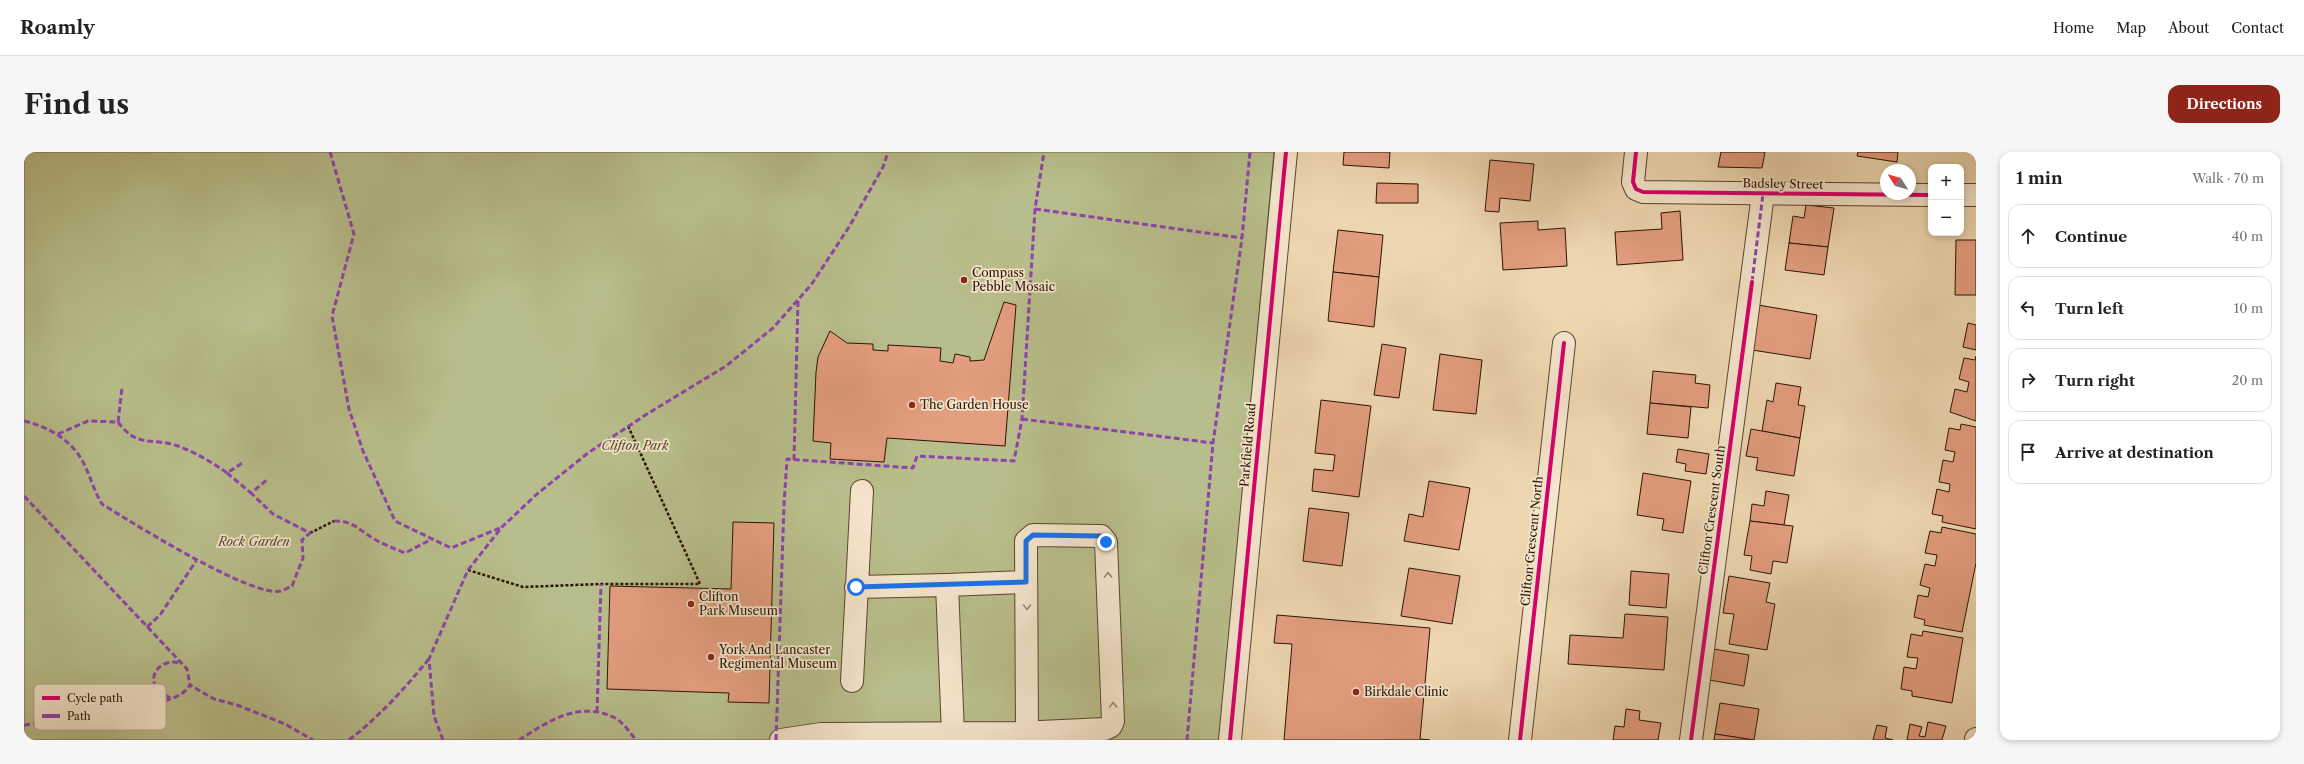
<!DOCTYPE html>
<meta charset="utf-8">
<style>
:root{--surface:#fff;--page:#f6f6f6;--text:#222;--muted:#767676;--line:#e0e0e0;--accent:#8f2418}
body{margin:0;font-family:"Libre Caslon Text",serif;background:var(--page);color:var(--text)}
.controls{position:absolute;right:12px;top:12px;display:grid;overflow:hidden;border-radius:8px;box-shadow:0 2px 6px #0003}
.controls button{width:36px;height:36px;display:grid;place-items:center;padding:0;border:0;border-bottom:1px solid var(--line);background:var(--surface);color:var(--text);font:20px sans-serif}
.compass{position:absolute;left:1856px;top:12px;width:36px;height:36px;border-radius:50%;background:var(--surface);box-shadow:0 2px 6px #0003;rotate:307deg}
.stop{position:absolute;width:12px;height:12px;margin:-9px;border:3px solid #1a73e8;border-radius:50%;background:#fff}
.stop.end{background:#1a73e8;border-color:#fff;box-shadow:0 1px 4px #0008}
.list{margin:0;padding:0;list-style:none}
h2{display:flex;justify-content:space-between;align-items:center;height:52px;margin:0;padding:0 16px;font-size:17px}
h2 small{font-size:13px;font-weight:400;color:var(--muted)}
.list li{display:grid;grid-template-columns:26px 1fr auto;gap:12px;align-items:center;box-sizing:border-box;height:64px;margin:0 8px 8px;padding:0 8px;border:1px solid var(--line);border-radius:12px}
.list b{display:block;font-size:15px;white-space:nowrap}
.list em{font-size:13px;font-style:normal;color:var(--muted)}
.icon{flex:none;width:22px;height:22px;fill:none;stroke:currentColor;stroke-width:2;stroke-linecap:round;stroke-linejoin:round}
.map{position:relative;flex:none;width:1952px;height:588px;overflow:hidden;border-radius:12px}
header{display:flex;align-items:center;gap:24px;box-sizing:border-box;height:56px;padding:0 20px;background:var(--surface);border-bottom:1px solid var(--line)}
header strong{font-size:19px}
nav{display:flex;gap:22px;margin-inline-start:auto;font-size:14px}
.intro{display:flex;align-items:center;justify-content:space-between;box-sizing:border-box;height:96px;padding:0 24px}
h1{margin:0;font-size:28px}
.button{padding:10px 18px;border-radius:12px;background:var(--accent);color:#fff;font-size:14px;font-weight:700}
main{display:flex;gap:24px;padding:0 24px}
aside{flex:1;background:var(--surface);border-radius:12px;box-shadow:0 2px 6px #0003}
.map>svg:first-child{display:block}
.green{fill:#b8be8b;stroke:#716946}
.building{fill:#e39d7f;stroke:#2a1402}
.lines{fill:none;stroke-linecap:round;stroke-linejoin:round}
.minor-casing{stroke:#5b452e;stroke-width:24}
.path{stroke:#2a1402;stroke-width:2.5;stroke-dasharray:3 2;stroke-linecap:butt}
.minor{stroke:#f4e5cc;stroke-width:22}
.quiet{stroke:#8e44ad;stroke-width:3;stroke-dasharray:6 3;stroke-linecap:butt}
.cycleway-casing{stroke:#f4e5cc;stroke-width:6}
.cycleway{stroke:#d6006c;stroke-width:4}
.oneway{stroke:#998771}
.route{stroke:#1a73e8;stroke-width:5}
.poi-dot{fill:#8f2418;stroke:#f4e5cc;stroke-width:1.5}
.labels{text-anchor:middle;stroke-width:3.5;stroke-linejoin:round;paint-order:stroke}
.street-label{font-size:12px;fill:#2a1402;stroke:#f4e5cc}
.poi-label{font-size:12px;fill:#2a1402;stroke:#f4e5cc;text-anchor:start}
.park-label{font-size:12px;font-style:italic;fill:#55472b;stroke:#f4e5cc}
.key{fill:#f4e5cc;stroke:#b7a68f;stroke-width:1}
.key-label{font-size:11px;fill:#2a1402}
</style>
<header>
<strong>Roamly</strong>
<nav><a>Home</a><a>Map</a><a>About</a><a>Contact</a></nav>
</header>
<div class="intro"><h1>Find us</h1><a class="button">Directions</a></div>
<main>
<div class="map">
<svg width="1952" height="588" viewBox="0 0 1952 588">
<rect width="100%" height="100%" fill="#eed7b0"/>
<filter id="stains"><feTurbulence type="fractalNoise" baseFrequency=".005" numOctaves="4"/><feColorMatrix values="0 0 0 0 .2 0 0 0 0 .09 0 0 0 0 .02 0 0 0 .5 -.17"/></filter>
<radialGradient id="worn" r=".72"><stop offset=".6" stop-color="#630" stop-opacity="0"/><stop offset="1" stop-color="#630" stop-opacity=".3"/></radialGradient>
<polygon class="green" points="0,0 1250,0 1196,588 0,588"/>
<g class="building">
<polygon points="1320,0 1366,0 1365,16 1319,13"/>
<polygon points="1697,0 1741,0 1738,16 1694,15"/>
<polygon points="1834,0 1874,0 1873,10 1833,4"/>
<polygon points="1466,8 1510,12 1506,49 1476,46 1475,60 1461,59"/>
<polygon points="1353,31 1394,32 1394,51 1352,51"/>
<polygon points="1782,53 1810,56 1804,95 1765,91 1769,64 1780,66"/>
<polygon points="1656,59 1659,108 1593,113 1591,80 1638,77 1637,61"/>
<polygon points="1514,69 1514,78 1541,76 1543,114 1479,118 1476,71"/>
<polygon points="1314,78 1359,83 1355,125 1309,120"/>
<polygon points="1932,88 1952,88 1952,143 1931,143"/>
<polygon points="1765,91 1804,95 1800,123 1761,118"/>
<polygon points="1309,120 1355,125 1350,175 1304,169"/>
<polygon points="980,150 992,153 981,294 863,286 860,310 806,307 807,291 789,289 792,220 794,205 806,179 823,191 849,192 849,198 864,199 864,193 917,196 916,209 929,211 931,202 946,205 946,209 960,208"/>
<polygon points="1734,153 1793,163 1786,207 1728,198"/>
<polygon points="1944,171 1952,173 1952,198 1939,195"/>
<polygon points="1358,192 1382,196 1375,246 1350,243"/>
<polygon points="1416,202 1458,208 1452,262 1409,258"/>
<polygon points="1952,204 1952,269 1926,260 1931,237 1943,240 1945,230 1935,227 1940,206 1951,208"/>
<polygon points="1629,219 1672,223 1671,231 1686,233 1684,256 1626,251"/>
<polygon points="1752,231 1777,235 1774,253 1781,254 1776,286 1738,279 1743,248 1749,250"/>
<polygon points="1297,248 1347,254 1335,345 1288,339 1290,317 1309,319 1311,303 1291,301"/>
<polygon points="1626,251 1667,255 1664,286 1623,282"/>
<polygon points="1937,272 1952,275 1952,377 1918,370 1919,364 1908,362 1913,337 1925,340 1926,332 1915,330 1919,308 1929,310 1931,300 1921,298 1925,276 1936,278"/>
<polygon points="1727,277 1776,286 1770,324 1732,318 1734,306 1722,304"/>
<polygon points="1654,297 1685,302 1682,322 1661,319 1662,312 1652,310"/>
<polygon points="1619,321 1667,329 1659,381 1638,378 1640,367 1613,363"/>
<polygon points="1405,329 1446,336 1435,398 1380,389 1385,362 1399,365"/>
<polygon points="1742,339 1765,343 1760,373 1726,369 1728,352 1740,354"/>
<polygon points="1285,356 1325,361 1318,414 1279,409"/>
<polygon points="1726,369 1769,374 1763,411 1749,409 1747,422 1726,418 1728,404 1720,403"/>
<polygon points="709,370 750,371 745,551 704,550 705,541 583,537 586,434 707,437"/>
<polygon points="1918,375 1952,382 1952,411 1938,480 1900,473 1901,468 1890,465 1894,443 1904,445 1906,436 1896,433 1901,412 1911,414 1913,403 1901,401 1906,379 1917,381"/>
<polygon points="1385,416 1436,424 1428,472 1377,464"/>
<polygon points="1607,419 1645,422 1642,456 1605,453"/>
<polygon points="1705,424 1746,431 1742,450 1751,452 1743,498 1705,492 1710,462 1699,461"/>
<polygon points="1601,462 1644,465 1640,518 1544,512 1546,483 1599,486"/>
<polygon points="1253,463 1406,476 1396,587 1406,588 1260,588 1268,492 1250,491"/>
<polygon points="1899,479 1939,486 1928,551 1888,544 1888,539 1877,537 1880,515 1892,517 1894,506 1883,505 1887,482 1898,484"/>
<polygon points="1684,496 1725,503 1720,534 1679,527"/>
<polygon points="1696,551 1735,557 1730,588 1691,582"/>
<polygon points="1602,557 1616,559 1615,568 1637,571 1634,588 1589,588 1591,574 1600,575"/>
<polygon points="1904,570 1922,574 1918,588 1883,588 1886,572 1898,575 1895,584 1901,585"/>
<polygon points="1853,573 1863,575 1861,586 1869,588 1849,588"/>
<polygon points="1691,582 1730,588 1690,588"/>
</g>
<g class="lines">
<defs>
<g id="minor">
<polyline points="1612,0 1609,30 1612,37 1619,40 1907,43"/>
<polyline points="1937,43 1952,43"/>
<polyline points="923,433 1002,430"/>
<polyline points="832,435 923,433 929,582"/>
<polyline points="828,529 838,339"/>
<polyline points="757,588 797,582 995,581 1081,577 1087,574 1089,569 1082,390 1077,384 1009,383 1002,389 1003,580"/>
<polyline points="1206,588 1262,0"/>
<polyline points="1496,588 1540,191"/>
<polyline points="1667,588 1739,42"/>
<polyline points="1952,588 1952,587"/>
</g>
</defs>
<use href="#minor" class="minor-casing"/>
<g class="path">
<polyline points="286,381 310,369"/>
<polyline points="444,418 499,435 577,432 676,432 604,274"/>
</g>
<use href="#minor" class="minor"/>
<g class="quiet">
<polyline points="306,0 330,82 308,164 325,257 339,299 371,369 427,396 476,376"/>
<polyline points="1011,57 1218,86"/>
<polyline points="1728,130 1739,42"/>
<polyline points="998,267 1189,291"/>
<path d="M 0,269 C 21,274 41,284 54,302 C 65,317 68,336 78,352 C 107,370 228,446 257,439 C 261,438 265,435 268,434 L 279,406 L 278,388 L 286,381 L 249,362 L 227,341"/>
<path d="M 94,270 C 114,297 128,285 154,294 C 172,301 188,310 203,321 L 220,310"/>
<polyline points="34,282 64,269 94,270 98,236"/>
<polyline points="770,308 774,148"/>
<polyline points="203,321 227,341 244,327"/>
<polyline points="0,344 163,517 166,533"/>
<path d="M 310,369 C 329,368 337,380 352,388 C 361,393 371,397 381,401 L 408,387"/>
<polyline points="123,475 136,463 172,409"/>
<path d="M 146,546 C 142,543 136,541 133,537 C 122,520 141,506 156,511"/>
<polyline points="573,560 577,432"/>
<path d="M 0,573 C 23,571 42,558 65,555 C 90,551 152,558 166,533 L 190,547 L 213,553 L 261,572 L 289,588"/>
<path d="M 325,588 C 355,565 380,537 405,507"/>
<polyline points="419,588 410,564 405,507 444,418 478,375 513,342 564,301 623,262 702,214 749,176 787,133 825,75 859,15 864,0"/>
<path d="M 495,588 C 525,569 555,548 591,566 C 599,570 606,581 612,588"/>
<polyline points="752,588 760,353 763,307 889,316 893,304 990,309 998,267 1011,57 1020,0"/>
<polyline points="1163,588 1189,291 1218,86 1226,0"/>
</g>
<defs>
<g id="cycleway">
<polyline points="1612,0 1609,30 1612,37 1619,40 1907,43"/>
<polyline points="1206,588 1262,0"/>
<polyline points="1496,588 1540,191"/>
<polyline points="1667,588 1728,130"/>
</g>
</defs>
<use href="#cycleway" class="cycleway-casing"/>
<use href="#cycleway" class="cycleway"/>
</g>
<defs><path id="oneway-chevron" d="M-2-3.5L2.5 0L-2 3.5" fill="none" stroke-width="1.6" stroke-linecap="round" stroke-linejoin="round"/></defs>
<g class="oneway">
<use href="#oneway-chevron" transform="translate(1084 423) rotate(-92)"/>
<use href="#oneway-chevron" transform="translate(1003 455) rotate(90)"/>
<use href="#oneway-chevron" transform="translate(1089 553) rotate(-92)"/>
</g>
<g class="lines">
<polyline class="route" points="832,435 1002,430 1002,389 1009,383 1077,384 1082,390"/>
</g>
<g class="poi-dot">
<circle cx="940" cy="128" r="4"/>
<circle cx="888" cy="253" r="4"/>
<circle cx="667" cy="452" r="4"/>
<circle cx="687" cy="505" r="4"/>
<circle cx="1332" cy="540" r="4"/>
</g>
<g class="labels">
<g class="street-label">
<text transform="translate(1759 32) rotate(1)" y="4">Badsley Street</text>
<text transform="translate(1224 293) rotate(-85)" y="4">Parkfield Road</text>
<text transform="translate(1688 358) rotate(-82)" y="4">Clifton Crescent South</text>
<text transform="translate(1508 389) rotate(-84)" y="4">Clifton Crescent North</text>
</g>
<g class="poi-label">
<text x="948" y="125">Compass<tspan x="948" dy="14">Pebble Mosaic</tspan></text>
<text x="896" y="257">The Garden House</text>
<text x="675" y="449">Clifton<tspan x="675" dy="14">Park Museum</tspan></text>
<text x="695" y="502">York And Lancaster<tspan x="695" dy="14">Regimental Museum</tspan></text>
<text x="1340" y="544">Birkdale Clinic</text>
</g>
<g class="park-label">
<text x="611" y="298">Clifton Park</text>
<text x="230" y="394">Rock Garden</text>
</g>
</g>
<rect x="10" y="532" width="132" height="46" rx="6" class="key"/>
<rect x="18" y="544" width="18" height="4" fill="#d6006c"/>
<rect x="18" y="562" width="18" height="4" fill="#8e44ad"/>
<g class="key-label">
<text x="43" y="550">Cycle path</text>
<text x="43" y="568">Path</text>
</g>
<rect width="100%" height="100%" filter="url(#stains)"/>
<rect width="100%" height="100%" fill="url(#worn)"/>
</svg>
<div class="controls">
<button>+</button>
<button>−</button>
</div>
<svg class="compass" viewBox="-18 -18 36 36"><path d="M0-13l5 13h-10z" fill="#e53935"/><path d="M0 13l5-13h-10z" fill="#767676"/></svg>
<div class="stop" style="left:832px;top:435px"></div>
<div class="stop end" style="left:1082px;top:390px"></div>
</div>
<aside>
<h2>1 min<small>Walk · 70 m</small></h2>
<ul class="list">
<li><svg class="icon" aria-label="ahead" viewBox="0 0 24 24"><path d="M12 20V5M6 11l6-6 6 6"/></svg><div><b>Continue</b></div><em>40 m</em></li>
<li><svg class="icon" aria-label="left" viewBox="0 0 24 24"><path d="M17 20v-9H6M10 6l-5 5 5 5"/></svg><div><b>Turn left</b></div><em>10 m</em></li>
<li><svg class="icon" aria-label="right" viewBox="0 0 24 24"><path d="M7 20v-9h11M14 6l5 5-5 5"/></svg><div><b>Turn right</b></div><em>20 m</em></li>
<li><svg class="icon" aria-label="arrive" viewBox="0 0 24 24"><path d="M6 21V4h12l-3 4 3 4H6"/></svg><div><b>Arrive at destination</b></div></li>
</ul>
</aside>
</main>
